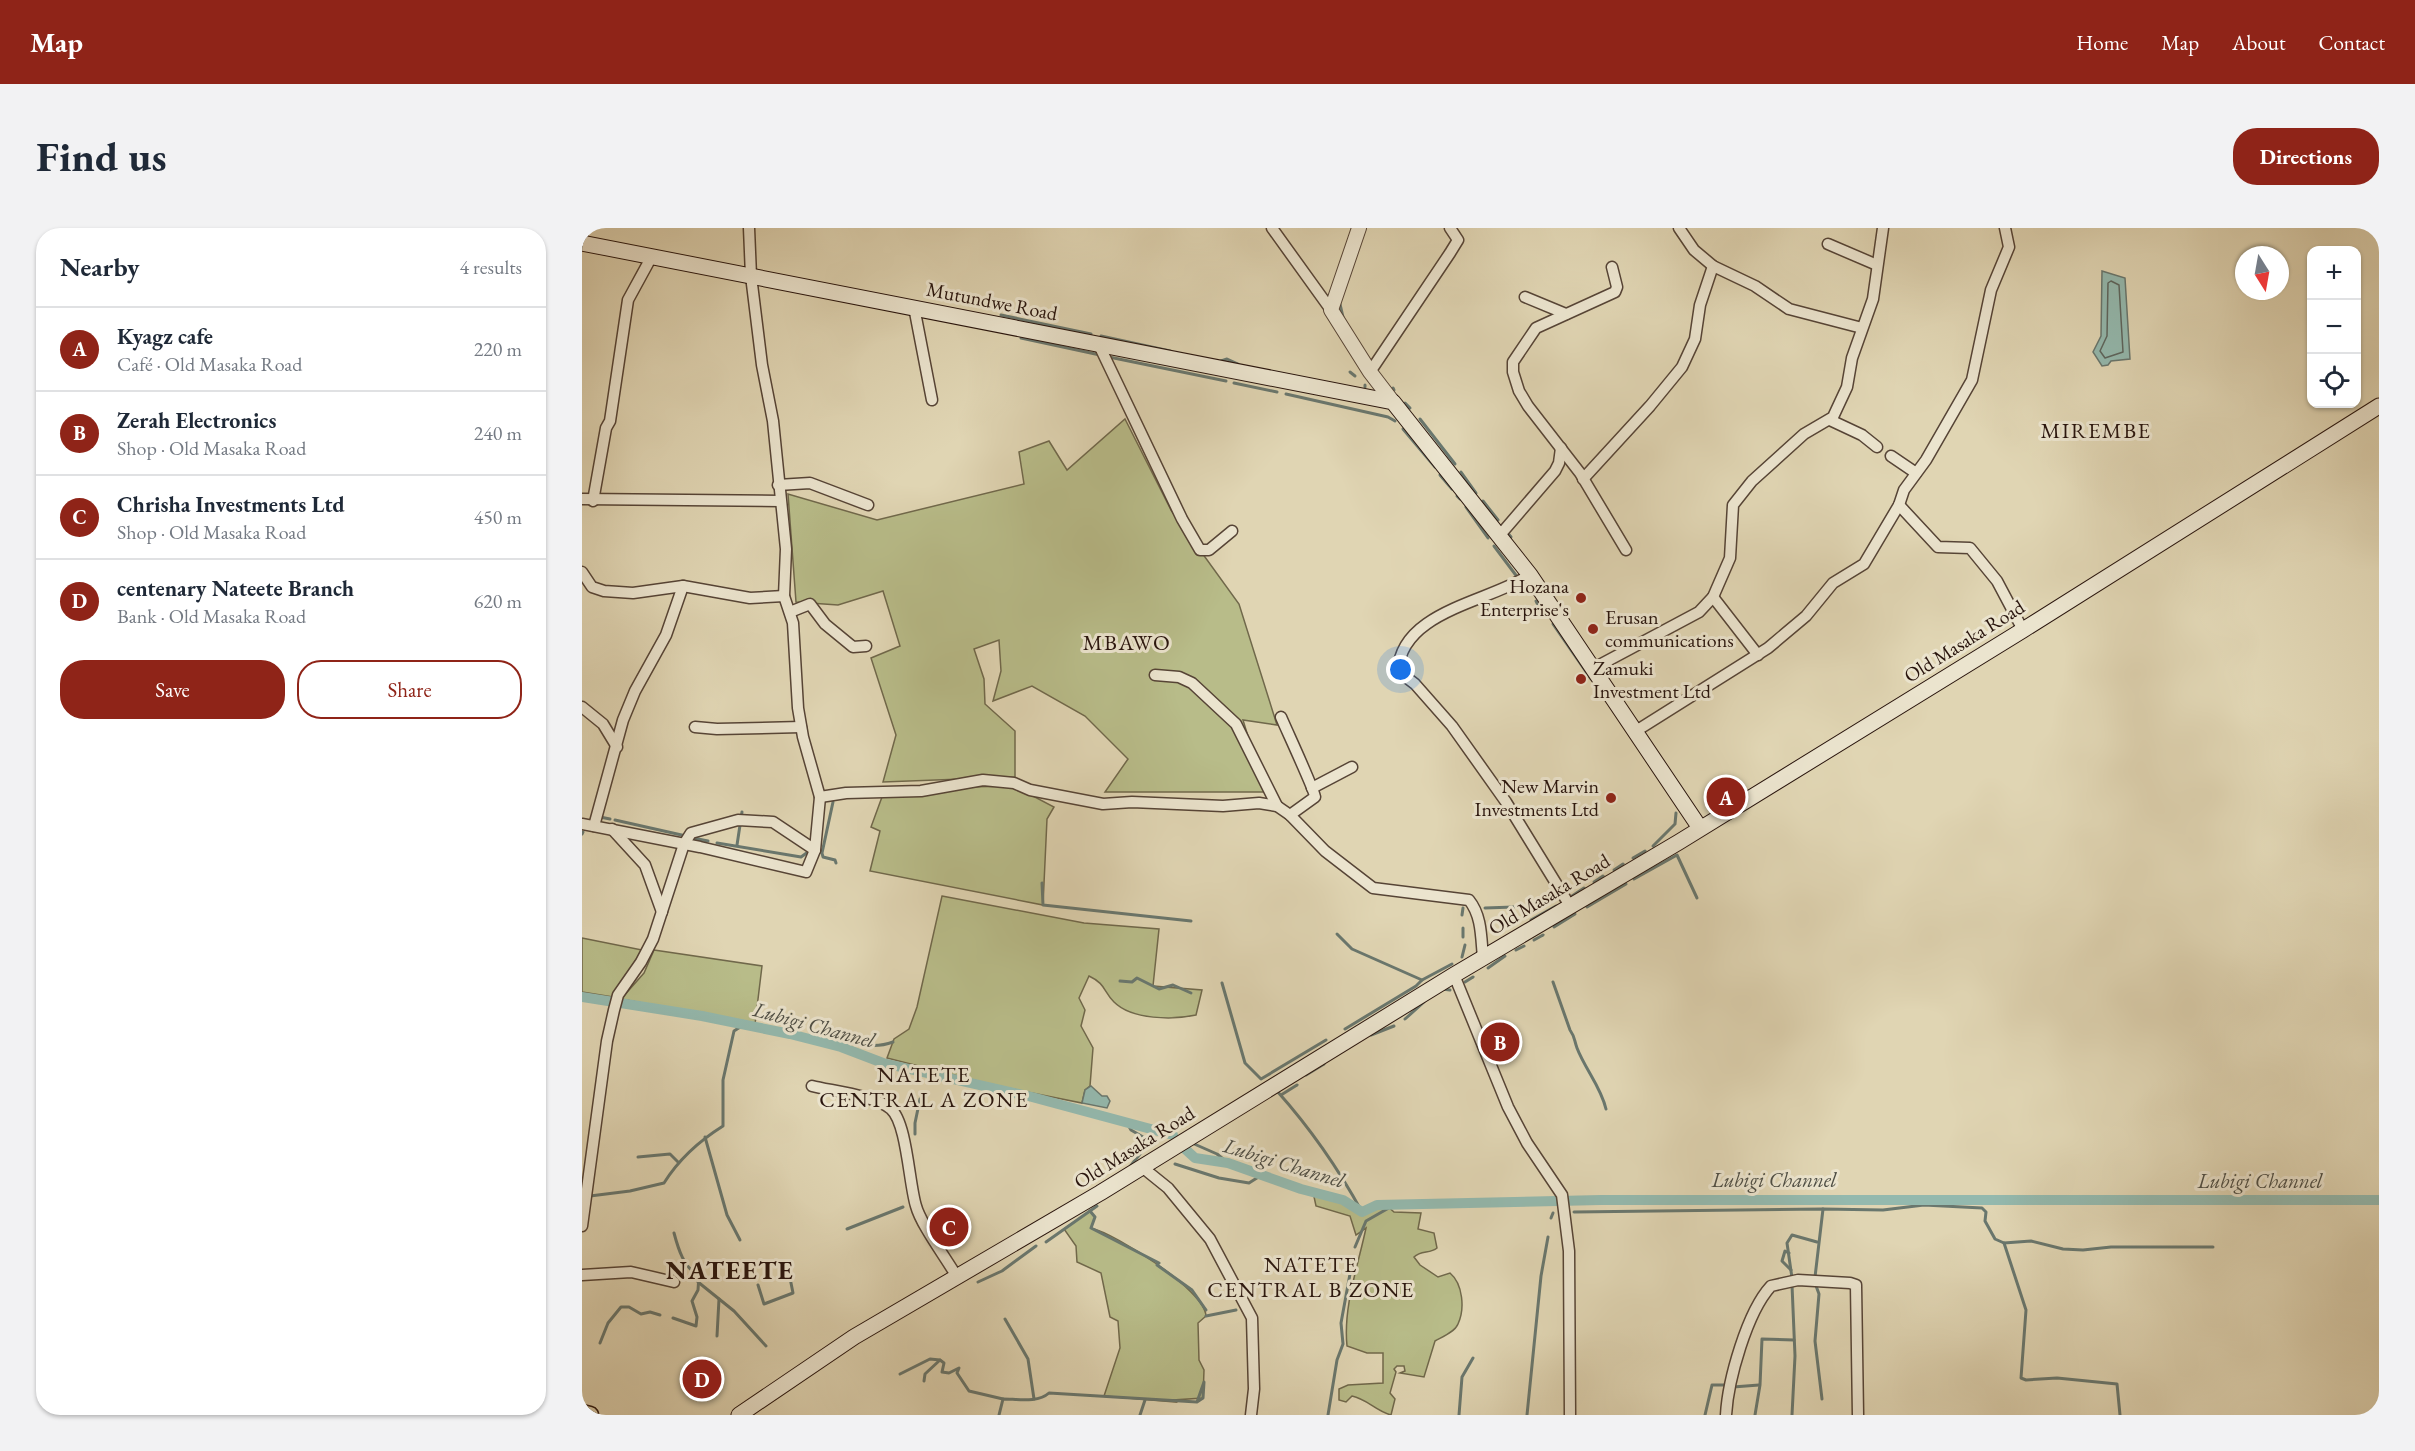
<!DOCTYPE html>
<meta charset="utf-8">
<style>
:root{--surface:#fff;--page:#f2f2f3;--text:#1f2937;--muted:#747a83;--line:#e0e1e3;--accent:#8f2418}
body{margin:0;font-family:"EB Garamond",serif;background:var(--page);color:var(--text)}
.controls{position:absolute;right:18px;top:18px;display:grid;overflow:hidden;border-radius:12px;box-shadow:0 2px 4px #0004}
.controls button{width:54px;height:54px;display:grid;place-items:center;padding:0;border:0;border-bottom:2px solid var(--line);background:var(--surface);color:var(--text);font:30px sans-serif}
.compass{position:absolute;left:1653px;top:18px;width:54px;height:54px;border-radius:50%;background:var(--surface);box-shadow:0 2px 4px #0004;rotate:169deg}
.you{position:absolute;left:819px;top:442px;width:21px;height:21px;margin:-15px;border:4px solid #fff;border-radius:50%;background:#1a73e8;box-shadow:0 0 0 9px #1a73e833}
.badge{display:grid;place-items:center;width:39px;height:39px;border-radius:50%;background:var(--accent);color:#fff;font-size:20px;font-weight:700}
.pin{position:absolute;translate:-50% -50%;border:3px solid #fff;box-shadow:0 2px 6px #0006}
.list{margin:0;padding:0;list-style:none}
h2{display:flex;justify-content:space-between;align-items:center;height:78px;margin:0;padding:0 24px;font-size:26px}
h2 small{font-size:20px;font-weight:400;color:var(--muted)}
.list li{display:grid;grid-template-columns:39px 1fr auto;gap:18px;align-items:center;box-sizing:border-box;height:84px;padding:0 24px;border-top:2px solid var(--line)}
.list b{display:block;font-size:22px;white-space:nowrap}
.list p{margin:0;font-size:20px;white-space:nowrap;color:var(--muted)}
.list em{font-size:20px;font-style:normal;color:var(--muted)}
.actions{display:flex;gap:12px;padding:18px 24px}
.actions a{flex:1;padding:14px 0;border:2px solid var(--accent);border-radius:24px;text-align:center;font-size:21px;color:var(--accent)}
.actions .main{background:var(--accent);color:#fff}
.icon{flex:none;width:33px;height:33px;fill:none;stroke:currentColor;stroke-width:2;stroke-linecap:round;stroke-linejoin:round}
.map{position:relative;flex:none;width:1797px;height:1187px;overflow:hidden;border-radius:24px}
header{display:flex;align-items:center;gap:36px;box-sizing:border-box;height:84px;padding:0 30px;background:var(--accent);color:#fff}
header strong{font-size:28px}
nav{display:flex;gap:33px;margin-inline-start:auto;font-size:21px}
.intro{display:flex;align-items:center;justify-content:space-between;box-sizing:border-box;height:144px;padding:0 36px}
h1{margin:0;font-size:42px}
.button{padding:15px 27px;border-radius:24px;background:var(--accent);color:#fff;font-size:21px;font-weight:700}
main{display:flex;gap:36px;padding:0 36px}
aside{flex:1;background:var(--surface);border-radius:24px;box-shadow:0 2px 4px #0004}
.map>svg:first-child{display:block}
.green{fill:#b8bc89;stroke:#70684b;stroke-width:1.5}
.water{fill:#94b9ae;stroke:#69776e;stroke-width:1.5}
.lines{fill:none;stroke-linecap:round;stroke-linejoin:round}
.shore{stroke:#5e665e;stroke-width:1.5}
.stream{stroke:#69776e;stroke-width:3}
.canal{stroke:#94b9ae;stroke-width:10}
.minor-casing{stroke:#564436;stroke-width:13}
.tertiary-casing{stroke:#564436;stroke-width:16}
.secondary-casing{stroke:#28140d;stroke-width:17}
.primary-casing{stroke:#28140d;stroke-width:19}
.minor{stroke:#ebe4ce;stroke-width:10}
.tertiary{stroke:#ebe4ce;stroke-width:14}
.secondary{stroke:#ebe4ce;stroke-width:15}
.primary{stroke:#e0d5b3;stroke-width:16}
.poi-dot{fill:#8f2418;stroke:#ebe4ce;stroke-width:2}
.labels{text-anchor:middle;stroke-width:6;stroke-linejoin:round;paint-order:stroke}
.street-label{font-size:20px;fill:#28140d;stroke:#ebe4ce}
.poi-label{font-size:20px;fill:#28140d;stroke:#ebe4ce;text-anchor:end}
.water-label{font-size:21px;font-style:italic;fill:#4e4e45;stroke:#ebe4ce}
.quarter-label{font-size:22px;letter-spacing:1.5px;fill:#28140d;stroke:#ebe4ce}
.district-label{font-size:26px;font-weight:bold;letter-spacing:1.5px;fill:#28140d;stroke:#ebe4ce}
</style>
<header>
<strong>Map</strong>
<nav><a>Home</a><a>Map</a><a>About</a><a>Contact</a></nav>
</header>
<div class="intro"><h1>Find us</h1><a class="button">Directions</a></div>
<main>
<aside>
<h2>Nearby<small>4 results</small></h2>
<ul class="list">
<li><span class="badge">A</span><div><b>Kyagz cafe</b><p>Café · Old Masaka Road</p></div><em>220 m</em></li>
<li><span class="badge">B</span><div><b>Zerah Electronics</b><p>Shop · Old Masaka Road</p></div><em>240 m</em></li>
<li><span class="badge">C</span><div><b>Chrisha Investments Ltd</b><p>Shop · Old Masaka Road</p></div><em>450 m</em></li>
<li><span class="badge">D</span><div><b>centenary Nateete Branch</b><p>Bank · Old Masaka Road</p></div><em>620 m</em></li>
</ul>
<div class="actions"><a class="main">Save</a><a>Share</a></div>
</aside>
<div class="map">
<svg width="1797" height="1187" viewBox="0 0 1797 1187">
<rect width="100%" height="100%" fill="#e0d5b3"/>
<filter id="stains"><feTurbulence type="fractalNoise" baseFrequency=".00333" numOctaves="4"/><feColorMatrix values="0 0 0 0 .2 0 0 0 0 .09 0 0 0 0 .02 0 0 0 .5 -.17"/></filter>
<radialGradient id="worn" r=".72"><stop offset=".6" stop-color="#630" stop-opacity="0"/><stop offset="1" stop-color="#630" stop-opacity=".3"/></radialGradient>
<g class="green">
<polygon points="543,191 589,282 657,376 695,497 661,492 683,564 523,564 546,531 503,488 450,458 411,473 419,443 417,412 392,421 402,451 403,476 433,503 433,549 301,554 314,507 289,430 318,418 301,363 256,377 214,374 206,266 295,292 442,256 437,224 467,213 485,242"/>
<polygon points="432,558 472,579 465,591 461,677 288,643 298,603 289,599 300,569 381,559"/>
<path d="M 360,668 L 502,695 L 577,701 L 571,758 L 620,762 L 614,787 C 591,792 550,792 532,774 C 521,763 524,756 507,748 L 497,770 L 503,782 L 499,798 L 511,820 L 508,858 L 503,862 L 500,875 L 411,857 L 305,830 L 312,811 L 327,801 L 335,779 Z"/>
<polygon points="0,710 60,722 31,769 0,764"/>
<polygon points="72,722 180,738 173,796 39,771 62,745"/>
<path d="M 731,964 L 761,972 L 780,984 L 795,977 L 804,977 L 812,984 L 839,985 L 836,1001 L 852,1005 L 855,1020 C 848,1026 839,1022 832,1029 L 838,1037 L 856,1049 L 868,1045 C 881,1056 883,1081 876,1096 C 873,1104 860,1109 853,1113 L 842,1149 L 818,1145 L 823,1143 L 822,1138 L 815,1138 L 812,1141 L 814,1144 L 808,1165 L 813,1171 L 809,1187 C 794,1183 785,1171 770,1168 L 764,1174 L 757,1172 L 757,1161 L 766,1157 L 801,1155 L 801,1125 L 785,1125 L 765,1118 C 761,1079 776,1038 784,1000 L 774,1007 L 768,988 L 734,978 Z"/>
<path d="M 508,983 L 513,989 L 509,1000 C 534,1006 623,1062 624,1088 L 616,1095 L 617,1132 L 622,1142 L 621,1170 L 592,1172 L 594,1174 L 522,1168 L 538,1120 L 536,1093 L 528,1089 L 519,1045 L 495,1034 L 494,1018 L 482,1001 Z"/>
</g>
<g class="water">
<polygon points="1520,43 1543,50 1548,131 1529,133 1526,137 1520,138 1511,124 1519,108"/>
<polygon points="509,858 520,868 525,868 528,873 525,880 500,875 503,862"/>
</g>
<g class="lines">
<polygon class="shore" points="1529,53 1537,57 1541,124 1523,130 1518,123 1525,108 1526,55"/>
<g class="stream">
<polyline points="758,76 761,89"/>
<polyline points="419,87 509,106"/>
<polyline points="519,108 588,123"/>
<polyline points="439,110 518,127"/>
<polyline points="527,129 644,153"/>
<polyline points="639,133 645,131 656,136"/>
<polyline points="768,144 773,148"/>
<polyline points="652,155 695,164"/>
<polyline points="783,157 783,159"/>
<polyline points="811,160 812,162"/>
<polyline points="704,166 806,189 813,193"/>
<polyline points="823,175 828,180"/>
<polyline points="838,191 873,236"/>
<polyline points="821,201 853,239"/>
<polyline points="879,244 894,265"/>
<polyline points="858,247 870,261"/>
<polyline points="875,268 878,271"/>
<polyline points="901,273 916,292"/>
<polyline points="884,279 906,310"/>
<polyline points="924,303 929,309"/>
<polyline points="912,318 936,350"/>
<polyline points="942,357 946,361"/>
<polyline points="954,373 958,381"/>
<polyline points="971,396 1009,451"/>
<polyline points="251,574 240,625 241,629 253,632 254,635"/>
<polyline points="18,589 28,591"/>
<polyline points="33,592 104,608"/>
<polyline points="0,606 1,604"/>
<polyline points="111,610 126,613"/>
<polyline points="135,615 219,629 226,624"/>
<polyline points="155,617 160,584"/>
<polyline points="1071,618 1093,596 1094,585"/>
<polyline points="1051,630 1063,623"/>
<polyline points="1032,642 1041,636"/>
<polyline points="1052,651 1095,627 1115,670"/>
<polyline points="1012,654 1021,648"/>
<polyline points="460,655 461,677 609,693"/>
<polyline points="987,670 1002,660"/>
<polyline points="1005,679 1044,656"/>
<polyline points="903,680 932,679"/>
<polyline points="880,687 881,680"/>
<polyline points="949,692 974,678"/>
<polyline points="972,699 993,686"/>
<polyline points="881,700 881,709"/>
<polyline points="755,706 770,721 840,752 870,736"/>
<polyline points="952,712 961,707"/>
<polyline points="934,722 942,718"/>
<polyline points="880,729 883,717"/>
<polyline points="906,740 923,728"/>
<polyline points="538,753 550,754 555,750 577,761 591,757 609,765"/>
<polyline points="883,754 891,749"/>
<path d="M 971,754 L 988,802 C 993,809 992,812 995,820 C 1003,841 1019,859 1024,881"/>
<polyline points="640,755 663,835 679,851 744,812"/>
<polyline points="860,761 868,762"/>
<polyline points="823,791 842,774"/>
<polyline points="763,801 834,758 840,752"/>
<polyline points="789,807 812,798"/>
<path d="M 263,821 L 264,812 C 280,818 295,820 311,814"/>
<polyline points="724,847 742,836"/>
<path d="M 695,863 C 729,901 756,940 780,984"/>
<polyline points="699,867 715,857"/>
<polyline points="545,895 549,902 568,913 547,940"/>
<polyline points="333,906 333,895 338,871"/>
<polyline points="123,909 145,987 158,1012"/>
<polyline points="610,915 635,926 646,935"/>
<polyline points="56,929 88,926 96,934"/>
<polyline points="593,936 637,950 667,955 678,948"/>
<path d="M 8,968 L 48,963 L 82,955 C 97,931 117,913 141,898 L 141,852 L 152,803 L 163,796"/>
<polyline points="508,983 513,989 509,1000 577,1035 575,1037 610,1062 624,1082"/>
<polyline points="992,984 1241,981 1301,982 1342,977 1400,980 1404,984 1403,993 1413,1011 1422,1015 1449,1013 1481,1021 1501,1022 1529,1019 1631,1019"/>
<polyline points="969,990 971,985"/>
<polyline points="265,1001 321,979"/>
<polyline points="464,1014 515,978"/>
<polyline points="1422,1015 1444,1082 1439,1150 1444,1152 1475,1150 1535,1156 1538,1187"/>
<polyline points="773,1019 784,993 812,977"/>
<polyline points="1207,1025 1203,1023 1200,1033 1209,1042"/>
<polyline points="1233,1049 1241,981"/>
<polyline points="88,1050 93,1041 104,1034"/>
<polyline points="1210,1050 1205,1015 1210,1007 1235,1014"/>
<polyline points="116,1054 152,1083 184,1118"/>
<polyline points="396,1054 420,1043 454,1018"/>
<polyline points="1233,1055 1237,1066 1233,1113 1240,1171"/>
<polyline points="176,1057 182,1076 211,1065 208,1050"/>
<polyline points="1210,1057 1213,1128 1210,1187"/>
<polyline points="624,1088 654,1082"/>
<path d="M 91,1090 L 114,1098 L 115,1089 L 110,1073 L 116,1062 L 117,1047 C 102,1041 96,1020 92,1005"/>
<polyline points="423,1091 446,1131 452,1171"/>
<polyline points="135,1108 137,1071"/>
<polyline points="18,1115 26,1095 39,1079 47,1079 59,1086 68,1084 78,1087"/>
<polyline points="318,1146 348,1131 358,1132"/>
<polyline points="342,1153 343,1146 358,1132 362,1135 360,1144 367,1145 377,1140 375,1145 387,1163 421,1171"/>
<polyline points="1151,1159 1177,1157"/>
<path d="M 417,1187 L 421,1171 C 435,1171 456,1175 467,1165 L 615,1174 L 621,1170 L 622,1154 L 615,1174"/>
<polyline points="558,1187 563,1172"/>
<polyline points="746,1187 755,1132 761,1116 759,1095 770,1035"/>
<polyline points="877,1187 880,1149 891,1130"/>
<polyline points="945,1187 959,1048 966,1009"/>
<polyline points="1123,1187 1130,1157 1145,1157"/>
<polyline points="1173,1187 1178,1157 1180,1111 1212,1112"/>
</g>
<g class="canal">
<polyline points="0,769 120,788 208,806 259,819 301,835 450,869 591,907"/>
<polyline points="602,920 613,930 646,935 719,961 761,972 780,984 795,977 1019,972 1797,972"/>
</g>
<defs>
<g id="minor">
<polyline points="690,0 749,82"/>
<polyline points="1097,0 1112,22 1131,38 1173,58 1207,81 1280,100"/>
<polyline points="0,13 1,0"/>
<polyline points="1246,16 1295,37"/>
<polyline points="1030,39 1035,59 1033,64 954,100 931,134 931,144 937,163 946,178 998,245 1044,322"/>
<polyline points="943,69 984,86"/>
<polyline points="332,79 350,172"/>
<polyline points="516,115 600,291 618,322 627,322 650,303"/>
<polyline points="788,144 868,25 876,12 868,0"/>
<polyline points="1248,192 1280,207 1295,219"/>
<polyline points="1309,228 1334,245"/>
<polyline points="1001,251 1068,178 1100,139 1113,111 1118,77 1131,38"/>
<polyline points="196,257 228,255 286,277"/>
<polyline points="0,271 198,273"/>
<polyline points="11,273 24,200 28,193 46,72 70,28"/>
<polyline points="1317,277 1356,319 1388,320 1415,353 1441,402"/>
<polyline points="918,307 973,243 977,235 979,220"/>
<polyline points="0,344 10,359 22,363 51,365 101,358 168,370 202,368"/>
<path d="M 948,347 C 907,374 819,383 816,443 L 833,456 L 870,498 L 924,574 L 988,678"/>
<polyline points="1131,369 1176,427"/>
<polyline points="208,384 228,376 243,396 271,419 284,418"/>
<polyline points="1012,440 1117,384 1131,369 1148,330 1151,277 1170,253 1222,206 1251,189 1265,159 1270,130 1291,71 1301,0"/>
<polyline points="573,447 597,449 610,455 654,496 695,578"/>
<polyline points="0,479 21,496 35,519"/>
<path d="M 699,489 C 704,501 733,563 733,569 L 708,587"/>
<polyline points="113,499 135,501 219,499"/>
<polyline points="1054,503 1186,420 1224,388 1251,355 1282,336 1317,277 1322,262 1344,232 1390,152 1409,62 1427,19 1423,0"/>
<polyline points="730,560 770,539"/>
<path d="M 238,569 L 264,565 L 339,563 L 401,552 L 432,555 L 448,562 L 521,576 L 550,574 L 641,578 L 677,575 L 695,578 L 708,587 L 743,623 L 791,660 L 887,672 C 900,688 899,710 901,730"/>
<polyline points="0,596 118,619 224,644 233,622 238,569 221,509 216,480 211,395 202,368 204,321 191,193 180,137 169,48 167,0"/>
<polyline points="12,598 41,492 53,463 84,407 101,358"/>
<polyline points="30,601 63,637 80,684"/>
<polyline points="872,747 926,879 945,915 980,967 987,1023 988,1187"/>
<path d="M 230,858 C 250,863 295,868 309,881 C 325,895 327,956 334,978 C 339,997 364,1030 375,1049"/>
<polyline points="560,939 586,960 628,1011 670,1090 672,1161 669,1187"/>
<polyline points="0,998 25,813 32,782 36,767 59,734 71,711 102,616 109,605 156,592 191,594 233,622"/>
<polyline points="0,1047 49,1044 92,1054"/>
<path d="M 1144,1187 C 1146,1152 1165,1084 1189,1058 L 1216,1052 L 1268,1055 L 1274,1057 L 1276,1187"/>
</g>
<polyline id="tertiary" points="777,0 749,82 788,144 811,174"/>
<g id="secondary">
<polyline points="0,15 811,174 948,347 1118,600"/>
<polyline points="157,1187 272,1109 518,965 872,747 1097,614 1441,402 1797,178"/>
</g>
<polyline id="primary" points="0,1185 8,1187"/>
</defs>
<use href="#minor" class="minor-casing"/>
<use href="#tertiary" class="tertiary-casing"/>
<use href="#secondary" class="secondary-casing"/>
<use href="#primary" class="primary-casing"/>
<use href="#minor" class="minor"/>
<use href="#tertiary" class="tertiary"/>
<use href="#secondary" class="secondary"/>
<use href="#primary" class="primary"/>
</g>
<g class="poi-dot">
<circle cx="999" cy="370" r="6"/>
<circle cx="1011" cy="401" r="6"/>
<circle cx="999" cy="451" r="6"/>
<circle cx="1029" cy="570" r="6"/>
</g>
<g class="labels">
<g class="street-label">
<text transform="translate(410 73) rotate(11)" y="7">Mutundwe Road</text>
<text transform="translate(1382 413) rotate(-32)" y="7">Old Masaka Road</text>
<text transform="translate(967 666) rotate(-31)" y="7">Old Masaka Road</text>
<text transform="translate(552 919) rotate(-32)" y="7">Old Masaka Road</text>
</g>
<g class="poi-label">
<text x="987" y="365">Hozana<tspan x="987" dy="23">Enterprise's</tspan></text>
<text x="1023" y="396" text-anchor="start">Erusan<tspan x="1023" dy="23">communications</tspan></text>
<text x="1011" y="447" text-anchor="start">Zamuki<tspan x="1011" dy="23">Investment Ltd</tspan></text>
<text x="1017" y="565">New Marvin<tspan x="1017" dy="23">Investments Ltd</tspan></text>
</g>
<g class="water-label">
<text transform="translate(232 797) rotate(15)" y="7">Lubigi Channel</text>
<text transform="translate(702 935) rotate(17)" y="7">Lubigi Channel</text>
<text x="1192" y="959">Lubigi Channel</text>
<text x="1678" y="960">Lubigi Channel</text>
</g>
<g class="quarter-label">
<text x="1514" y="210">MIREMBE</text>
<text x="545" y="422">MBAWO</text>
<text x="342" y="854">NATETE<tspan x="342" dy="25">CENTRAL A ZONE</tspan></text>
<text x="729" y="1044">NATETE<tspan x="729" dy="25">CENTRAL B ZONE</tspan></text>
</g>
<g class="district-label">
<text x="148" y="1051">NATEETE</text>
</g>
</g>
<rect width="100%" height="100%" filter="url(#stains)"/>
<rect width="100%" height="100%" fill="url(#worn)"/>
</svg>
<div class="controls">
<button>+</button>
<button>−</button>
<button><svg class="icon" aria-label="locate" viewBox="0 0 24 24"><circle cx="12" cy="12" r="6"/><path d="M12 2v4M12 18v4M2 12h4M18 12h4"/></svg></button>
</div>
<svg class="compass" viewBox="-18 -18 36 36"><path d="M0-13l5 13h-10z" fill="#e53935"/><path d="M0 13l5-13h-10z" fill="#747a83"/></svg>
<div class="you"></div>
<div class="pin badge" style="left:1144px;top:569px">A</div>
<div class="pin badge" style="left:918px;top:814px">B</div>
<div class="pin badge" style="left:367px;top:999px">C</div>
<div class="pin badge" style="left:120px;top:1151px">D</div>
</div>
</main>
